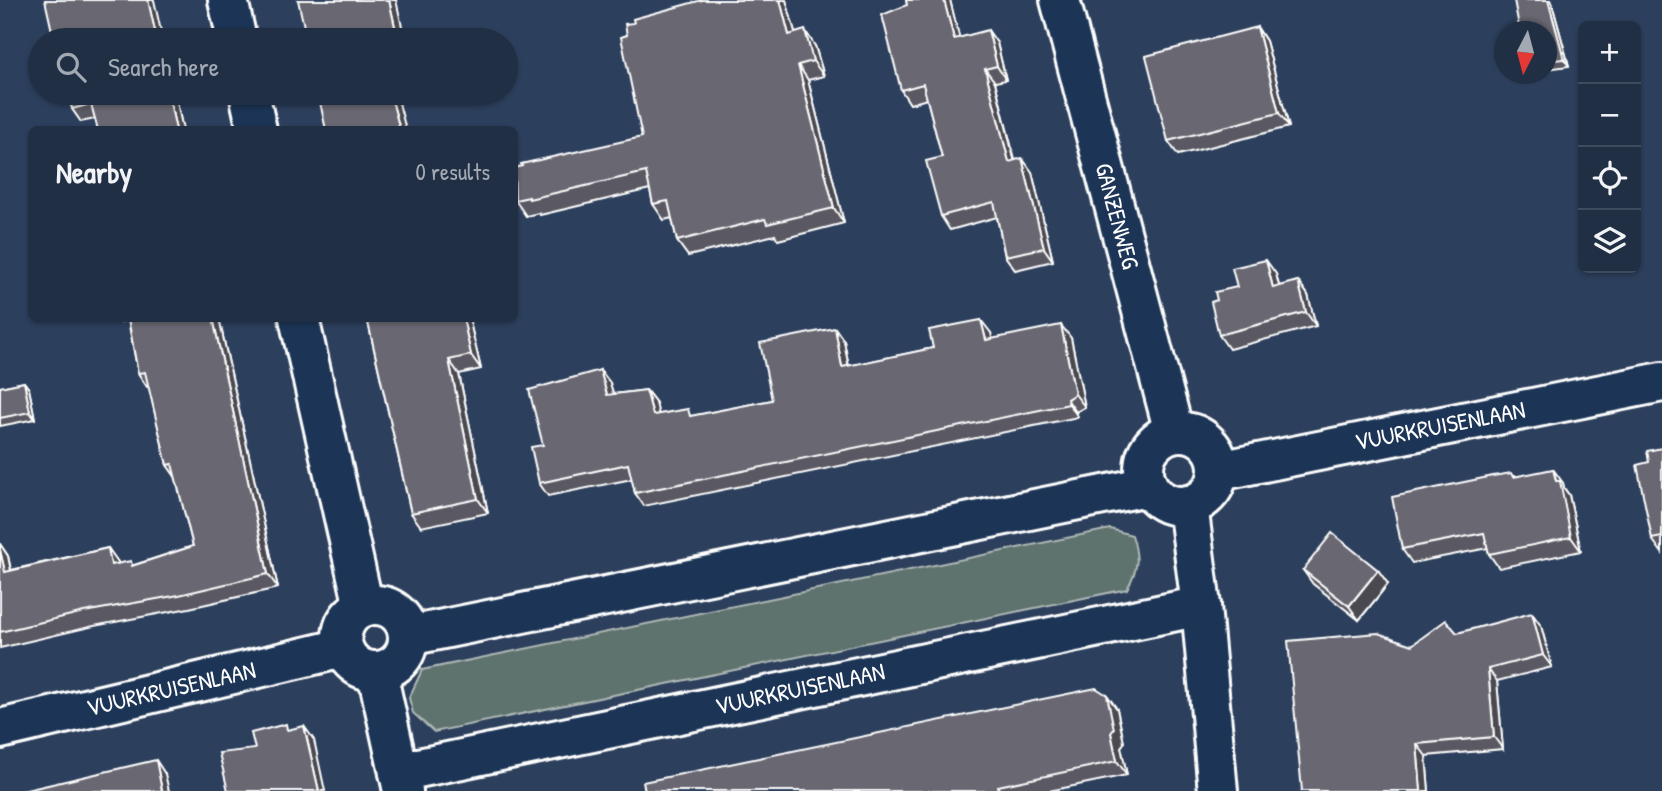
<!DOCTYPE html>
<meta charset="utf-8">
<style>
:root{--surface:#212f45;--page:#2d3b50;--text:#f1f3f6;--muted:#a2a9b3;--line:#3e4a5e}
body{margin:0;font-family:"Patrick Hand",sans-serif;background:var(--page);color:var(--text)}
.controls{position:absolute;right:21px;top:21px;display:grid;overflow:hidden;border-radius:10px;box-shadow:0 2px 5px #0004}
.controls button{width:63px;height:63px;display:grid;place-items:center;padding:0;border:0;border-bottom:2px solid var(--line);background:var(--surface);color:var(--text);font:35px sans-serif}
.compass{position:absolute;left:1494px;top:21px;width:63px;height:63px;border-radius:50%;background:var(--surface);box-shadow:0 2px 5px #0004;rotate:186deg}
.list{margin:0;padding:0;list-style:none}
h2{display:flex;justify-content:space-between;align-items:center;height:91px;margin:0;padding:0 28px;font-size:30px}
h2 small{font-size:23px;font-weight:400;color:var(--muted)}
.icon{flex:none;width:38px;height:38px;fill:none;stroke:currentColor;stroke-width:2;stroke-linecap:round;stroke-linejoin:round}
.map{position:relative;flex:none;width:1662px;height:791px;overflow:hidden}
.search{position:absolute;background:var(--surface);box-shadow:0 2px 5px #0004;left:28px;top:28px;width:490px;height:77px;display:flex;align-items:center;gap:18px;box-sizing:border-box;padding:0 24px;border-radius:38px;color:var(--muted);font-size:26px}
.panel{position:absolute;background:var(--surface);box-shadow:0 2px 5px #0004;left:28px;top:126px;width:490px;height:196px;border-radius:10px}
.map>svg:first-child{display:block}
.green{fill:#5f736e;stroke:#afb9b6;stroke-width:2}
.lines{fill:none;stroke-linecap:round;stroke-linejoin:round}
.minor-casing{stroke:#fff;stroke-width:44}
.minor{stroke:#1d3557;stroke-width:38}
.wall{fill:#5a5962;stroke:#fff;stroke-width:2}
.shaded-wall{fill:#4a4850;stroke:#fff;stroke-width:2}
.building{fill:#696772;stroke:#fff;stroke-width:2}
.labels{text-anchor:middle;stroke-width:5;stroke-linejoin:round;paint-order:stroke}
.street-label{font-size:24px;fill:#fff;stroke:#1d3557}
</style>
<div class="map">
<svg width="1662" height="791" viewBox="0 0 1662 791">
<rect width="100%" height="100%" fill="#2c3f5c"/>
<filter id="ink" filterUnits="userSpaceOnUse"><feTurbulence type="fractalNoise" baseFrequency=".0143" numOctaves="2"/><feDisplacementMap in="SourceGraphic" scale="14" xChannelSelector="R" yChannelSelector="G"/><feConvolveMatrix kernelMatrix="1 2 1 2 8 2 1 2 1" color-interpolation-filters="sRGB"/></filter>
<g filter="url(#ink)">
<path class="green" d="M 1110,529 L 1132,535 C 1139,558 1139,567 1127,589 L 434,732 L 413,713 L 409,698 L 422,670 Z"/>
<g class="lines">
<defs>
<g id="minor">
<polyline points="228,0 237,40"/>
<polyline points="1060,0 1174,432"/>
<polyline points="249,93 257,130"/>
<polyline points="299,318 364,607"/>
<circle cx="1181" cy="469" r="37"/>
<polyline points="1219,471 1662,382"/>
<polyline points="1188,505 1201,606 1218,791"/>
<circle cx="375" cy="638" r="33"/>
<polyline points="409,636 1148,486"/>
<polyline points="377,672 403,791"/>
<polyline points="0,729 343,648"/>
<polyline points="399,772 1201,606"/>
</g>
</defs>
<use href="#minor" class="minor-casing"/>
<use href="#minor" class="minor"/>
</g>
<g class="wall">
<polygon points="702,0 786,0 795,33 815,46 824,76 808,80 844,223 778,240 775,235 688,256 677,241 672,218 664,220 653,204 650,189 540,215 539,213 526,216 515,200 642,137 627,35 634,23"/>
<polygon points="906,0 950,0 959,37 997,43 1006,80 995,82 1015,160 1032,172 1053,261 1015,270 1005,256 997,217 950,230 941,216 942,157 927,99 910,104 901,90 907,5"/>
<polygon points="1551,0 1569,66 1546,69 1546,32"/>
<polygon points="1257,27 1266,41 1289,127 1178,155 1168,141"/>
<polygon points="69,93 175,93 183,130 95,119 81,122 72,109"/>
<polygon points="318,93 416,93 418,99 399,103"/>
<polygon points="1276,274 1279,286 1298,281 1308,295 1316,326 1229,349 1219,335 1217,300 1237,287"/>
<polygon points="118,318 219,318 278,588 189,608 94,626 0,648 0,544 8,556 11,570 108,548 118,564 134,565 193,546 176,478 167,465 149,387 147,387 138,373 128,320 121,322"/>
<polygon points="367,318 469,318 481,369 459,374 488,513 421,527 411,513"/>
<polygon points="835,328 844,341 849,366 933,348 991,333 992,339 1071,338 1085,407 1076,412 1078,417 644,506 635,493 632,479 548,496 539,483 543,445 600,370 610,383 613,394 646,390 656,403 658,414 693,416 772,400"/>
<polygon points="24,382 29,389 35,419 0,426 0,387"/>
<polygon points="1662,448 1662,553 1652,539"/>
<polygon points="1514,476 1563,483 1564,488 1569,495 1581,551 1499,568 1489,554 1488,548 1412,563 1402,549"/>
<polygon points="1303,570 1378,570 1388,584 1359,620 1313,584"/>
<polygon points="1541,626 1552,667 1497,681 1503,749 1426,756 1429,791 1302,791 1412,645 1457,633"/>
<polygon points="1107,695 1117,709 1124,743 1121,747 1127,775 1049,791 645,791"/>
</g>
<g class="shaded-wall">
<polygon points="148,0 154,0 163,40 157,40"/>
<polygon points="389,0 396,0 405,40 398,40"/>
<polygon points="780,0 786,0 800,50 789,35"/>
<polygon points="944,0 950,0 963,52 954,39"/>
<polygon points="1548,0 1551,0 1569,66 1564,59"/>
<polygon points="1257,27 1266,41 1289,127 1279,113"/>
<polygon points="805,30 815,46 824,76 813,61"/>
<polygon points="988,30 997,43 1006,80 997,66"/>
<polygon points="798,65 808,80 844,223 834,208"/>
<polygon points="985,69 995,82 1018,175 1009,162"/>
<polygon points="168,93 175,93 183,130 176,130"/>
<polygon points="390,93 392,93 399,103 406,130 400,130"/>
<polygon points="1022,158 1032,172 1053,261 1044,248"/>
<polygon points="1266,260 1276,274 1283,302 1273,288"/>
<polygon points="1298,281 1308,295 1316,326 1306,312"/>
<polygon points="213,318 219,318 278,588 268,574"/>
<polygon points="463,318 469,318 481,369 471,355"/>
<polygon points="981,320 991,333 996,354 986,340"/>
<polygon points="1061,325 1071,338 1085,407 1075,394"/>
<polygon points="835,328 844,341 851,380 842,367"/>
<polygon points="449,360 459,374 488,513 478,499"/>
<polygon points="600,370 610,383 617,408 607,395"/>
<polygon points="24,382 29,389 35,419 30,412"/>
<polygon points="646,390 656,403 662,428 653,415"/>
<polygon points="1067,399 1076,412 1078,417 1069,404"/>
<polygon points="1553,469 1563,483 1564,488 1569,495 1581,551 1571,537"/>
<polygon points="0,544 8,556 14,586 5,572 0,550"/>
<polygon points="108,548 118,562 121,579 111,565"/>
<polygon points="1378,570 1388,584 1359,620 1349,606"/>
<polygon points="1532,613 1541,626 1552,667 1543,655"/>
<polygon points="1488,669 1497,681 1503,749 1494,737"/>
<polygon points="1107,695 1117,709 1124,743 1121,747 1127,775 1117,761 1111,733"/>
<polygon points="304,726 314,740 325,791 319,791"/>
<polygon points="1417,744 1426,756 1429,791 1421,791"/>
<polygon points="156,760 165,774 169,791 162,791"/>
</g>
<g class="building">
<polygon points="45,0 148,0 157,40 54,40"/>
<polygon points="298,0 389,0 398,40 307,40"/>
<polygon points="702,0 780,0 789,35 805,30 813,61 798,65 834,208 767,224 765,219 677,241 668,201 653,204 646,172 529,199 529,197 515,200 514,168 522,166 521,164 642,137 621,37 627,35 625,24 634,23 633,19"/>
<polygon points="906,0 944,0 954,39 988,30 997,66 985,69 1009,162 1022,158 1044,248 1005,256 994,202 941,216 926,161 942,157 923,84 901,90 882,15 907,5"/>
<polygon points="1514,0 1548,0 1564,59 1546,61 1546,32 1520,32"/>
<polygon points="1257,27 1279,113 1168,141 1146,56"/>
<polygon points="69,93 168,93 176,130 98,130 91,104 72,109"/>
<polygon points="318,93 390,93 400,130 326,130"/>
<polygon points="1266,260 1273,288 1298,281 1306,312 1219,335 1211,302 1217,300 1215,292 1237,287 1232,268"/>
<polygon points="128,318 213,318 268,574 179,595 84,612 0,632 0,550 5,572 108,548 111,565 131,561 132,566 193,546 172,464 167,465 145,372 138,373"/>
<polygon points="367,318 463,318 471,355 449,360 478,499 411,513"/>
<polygon points="981,320 986,340 1061,325 1075,394 1067,399 1069,404 635,493 628,464 539,483 531,447 543,445 529,390 600,370 607,395 646,390 653,415 688,409 690,416 772,400 760,343 835,328 842,367 933,348 929,330"/>
<polygon points="24,382 30,412 0,418 0,387"/>
<polygon points="1662,448 1662,537 1652,539 1637,465 1649,462 1647,451"/>
<polygon points="1553,469 1556,481 1560,481 1571,537 1489,554 1484,533 1402,549 1392,497 1493,476 1511,473 1513,477"/>
<polygon points="1332,533 1378,570 1349,606 1303,570"/>
<polygon points="1532,613 1543,655 1488,669 1494,737 1417,744 1421,791 1302,791 1288,641 1378,633 1412,645 1446,620 1457,633"/>
<polygon points="1096,688 1107,695 1114,729 1111,733 1117,761 998,786 999,791 645,791 643,782"/>
<polygon points="286,724 287,730 304,726 319,791 228,791 219,753 255,749 251,733"/>
<polygon points="156,760 162,791 22,791"/>
</g>
</g>
<g class="labels">
<g class="street-label">
<text transform="translate(1117 216) rotate(75)" y="8">GANZENWEG</text>
<text transform="translate(1440 426) rotate(-11)" y="8">VUURKRUISENLAAN</text>
<text transform="translate(171 689) rotate(-13)" y="8">VUURKRUISENLAAN</text>
<text transform="translate(800 689) rotate(-12)" y="8">VUURKRUISENLAAN</text>
</g>
</g>
</svg>
<div class="controls">
<button>+</button>
<button>−</button>
<button><svg class="icon" aria-label="locate" viewBox="0 0 24 24"><circle cx="12" cy="12" r="6"/><path d="M12 2v4M12 18v4M2 12h4M18 12h4"/></svg></button>
<button><svg class="icon" aria-label="layers" viewBox="0 0 24 24"><path d="M12 4l9 5-9 5-9-5zM3 14l9 5 9-5"/></svg></button>
</div>
<svg class="compass" viewBox="-18 -18 36 36"><path d="M0-13l5 13h-10z" fill="#e53935"/><path d="M0 13l5-13h-10z" fill="#a2a9b3"/></svg>
<div class="search"><svg class="icon" aria-label="search" viewBox="0 0 24 24"><circle cx="10" cy="10" r="6"/><path d="M15 15l6 6"/></svg>Search here</div>
<section class="panel">
<h2>Nearby<small>0 results</small></h2>
<ul class="list">
</ul>
</section>
</div>
